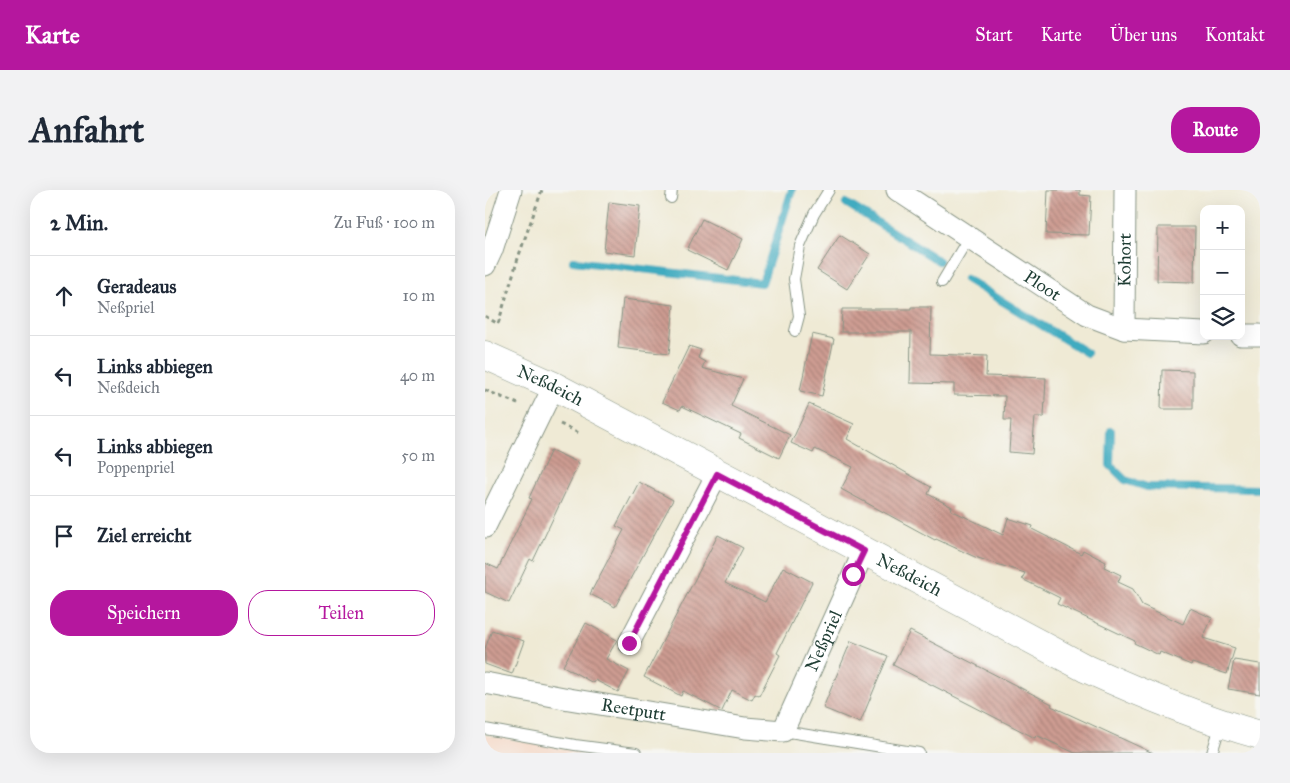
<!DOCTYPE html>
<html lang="de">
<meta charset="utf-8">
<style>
:root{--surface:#fff;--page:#f2f2f3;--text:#1f2937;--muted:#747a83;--line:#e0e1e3;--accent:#b5179e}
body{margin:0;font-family:"IM FELL Great Primer",serif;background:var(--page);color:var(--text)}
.controls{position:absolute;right:15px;top:15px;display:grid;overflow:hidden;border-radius:10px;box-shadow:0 5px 20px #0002}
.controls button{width:45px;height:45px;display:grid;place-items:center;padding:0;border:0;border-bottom:1px solid var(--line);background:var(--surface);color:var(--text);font:25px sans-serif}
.stop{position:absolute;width:15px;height:15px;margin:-11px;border:4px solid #b5179e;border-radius:50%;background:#fff}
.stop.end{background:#b5179e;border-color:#fff;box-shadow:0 1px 5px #0008}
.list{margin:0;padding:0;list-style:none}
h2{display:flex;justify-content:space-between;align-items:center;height:65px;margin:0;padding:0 20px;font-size:21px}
h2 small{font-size:16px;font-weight:400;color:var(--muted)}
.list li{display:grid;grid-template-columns:32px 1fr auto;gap:15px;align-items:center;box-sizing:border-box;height:80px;padding:0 20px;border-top:1px solid var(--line)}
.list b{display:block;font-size:19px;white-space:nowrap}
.list p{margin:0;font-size:16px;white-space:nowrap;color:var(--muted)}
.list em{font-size:16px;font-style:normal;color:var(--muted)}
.actions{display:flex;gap:10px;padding:15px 20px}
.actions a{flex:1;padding:11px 0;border:1px solid var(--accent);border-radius:20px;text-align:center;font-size:18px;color:var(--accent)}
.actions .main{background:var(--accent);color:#fff}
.icon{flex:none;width:28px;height:28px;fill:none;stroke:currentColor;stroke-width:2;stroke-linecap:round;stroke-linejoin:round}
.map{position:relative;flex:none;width:775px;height:563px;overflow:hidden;border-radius:20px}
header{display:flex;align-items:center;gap:30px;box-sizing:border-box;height:70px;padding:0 25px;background:var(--accent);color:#fff}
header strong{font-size:24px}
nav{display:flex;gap:28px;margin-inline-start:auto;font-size:18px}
.intro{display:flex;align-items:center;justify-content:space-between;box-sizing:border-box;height:120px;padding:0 30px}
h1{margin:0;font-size:35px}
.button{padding:12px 22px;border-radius:20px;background:var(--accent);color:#fff;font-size:18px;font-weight:700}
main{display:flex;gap:30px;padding:0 30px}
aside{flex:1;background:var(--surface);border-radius:20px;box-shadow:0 5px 20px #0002}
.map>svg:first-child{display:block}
.built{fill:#f4d3c0}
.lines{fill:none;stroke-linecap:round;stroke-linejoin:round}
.stream{stroke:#41abc0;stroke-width:8}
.building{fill:url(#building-back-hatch)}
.lane-casing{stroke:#879484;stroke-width:12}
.street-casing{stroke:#879484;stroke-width:23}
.secondary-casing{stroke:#879484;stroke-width:29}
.path{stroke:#879484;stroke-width:3;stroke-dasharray:4 4;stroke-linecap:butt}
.lane{stroke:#fff;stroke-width:10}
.street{stroke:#fff;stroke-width:21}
.secondary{stroke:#fff;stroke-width:28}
.route{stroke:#b5179e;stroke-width:6}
.labels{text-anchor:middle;stroke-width:5;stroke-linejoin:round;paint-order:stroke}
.street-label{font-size:18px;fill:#1f3d34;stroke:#f6f6f2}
</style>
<header>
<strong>Karte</strong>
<nav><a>Start</a><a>Karte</a><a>Über uns</a><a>Kontakt</a></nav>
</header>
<div class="intro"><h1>Anfahrt</h1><a class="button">Route</a></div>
<main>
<aside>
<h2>2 Min.<small>Zu Fuß · 100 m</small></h2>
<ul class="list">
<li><svg class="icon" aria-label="ahead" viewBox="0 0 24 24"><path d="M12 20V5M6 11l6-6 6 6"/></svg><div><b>Geradeaus</b><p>Neßpriel</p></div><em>10 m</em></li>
<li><svg class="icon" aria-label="left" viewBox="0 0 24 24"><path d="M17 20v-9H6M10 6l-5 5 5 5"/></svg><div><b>Links abbiegen</b><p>Neßdeich</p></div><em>40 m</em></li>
<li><svg class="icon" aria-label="left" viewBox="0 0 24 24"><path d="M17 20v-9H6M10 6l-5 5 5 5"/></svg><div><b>Links abbiegen</b><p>Poppenpriel</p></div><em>50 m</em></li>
<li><svg class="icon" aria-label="arrive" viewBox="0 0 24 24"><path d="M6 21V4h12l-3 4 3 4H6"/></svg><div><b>Ziel erreicht</b></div></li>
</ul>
<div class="actions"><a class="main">Speichern</a><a>Teilen</a></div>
</aside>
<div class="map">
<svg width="775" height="563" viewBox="0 0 775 563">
<defs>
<pattern id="building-back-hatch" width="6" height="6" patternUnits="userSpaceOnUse" patternTransform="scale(1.25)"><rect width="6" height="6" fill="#ce9c92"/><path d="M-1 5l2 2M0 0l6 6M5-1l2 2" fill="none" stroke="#a78078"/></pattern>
</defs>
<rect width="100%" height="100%" fill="#f6f6f2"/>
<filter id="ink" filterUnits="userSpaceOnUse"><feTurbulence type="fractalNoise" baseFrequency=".02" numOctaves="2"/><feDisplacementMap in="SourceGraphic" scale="10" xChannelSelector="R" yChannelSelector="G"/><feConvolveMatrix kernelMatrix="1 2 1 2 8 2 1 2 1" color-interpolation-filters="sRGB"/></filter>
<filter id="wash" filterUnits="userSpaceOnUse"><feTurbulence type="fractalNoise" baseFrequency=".0096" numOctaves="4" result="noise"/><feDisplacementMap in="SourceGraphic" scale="20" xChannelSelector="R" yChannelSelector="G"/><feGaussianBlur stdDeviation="1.12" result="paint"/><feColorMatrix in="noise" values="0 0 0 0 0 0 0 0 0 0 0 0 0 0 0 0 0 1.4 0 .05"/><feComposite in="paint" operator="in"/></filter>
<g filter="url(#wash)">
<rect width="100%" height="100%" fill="#efead5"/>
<polygon class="built" points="0,545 104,563 0,563"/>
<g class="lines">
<g class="stream">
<polyline points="361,13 454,71"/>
<polyline points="88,71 277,93 307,0"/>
<polyline points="481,89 602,163"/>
<polyline points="626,241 625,275 640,290 662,297 775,299"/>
</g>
</g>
<g id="blocks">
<g class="building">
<polygon points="563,0 595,0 595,5 606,6 604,45 561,44"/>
<polygon points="124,12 155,16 150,65 119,61"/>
<polygon points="217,29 258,49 243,80 202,60"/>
<polygon points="673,37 710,37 709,92 672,91"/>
<polygon points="355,45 385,64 362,99 332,80"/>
<polygon points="138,109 189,115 184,164 133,158"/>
<polygon points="426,117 446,117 445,164 502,166 501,186 561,188 559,227 550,227 547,264 524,262 526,230 519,230 520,206 469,205 469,194 425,193 426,142 356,142 357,119 426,119"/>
<polygon points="327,144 349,149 337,206 315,201"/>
<polygon points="204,156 216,160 213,168 220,172 217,178 258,189 246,216 305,245 294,268 254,248 256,244 197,216 195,220 177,212"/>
<polygon points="677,180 708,181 708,219 676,219"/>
<polygon points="324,214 369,234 362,249 446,297 443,304 467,317 466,320 518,345 523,328 548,336 547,339 596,364 598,360 621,372 619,377 636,385 633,392 648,399 657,415 698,434 705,418 727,428 718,448 750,458 742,484 707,473 706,475 675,462 674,465 649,453 650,451 572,414 575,408 537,389 540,383 490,367 451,349 450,350 356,299 368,277 330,259 328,263 306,253"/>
<polygon points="66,260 94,273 48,371 45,369 24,413 0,402 0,373 13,379 47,309 44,308"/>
<polygon points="154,292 188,310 130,417 105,404 139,340 131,336"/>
<polygon points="233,345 258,358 240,393 280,412 298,377 327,392 292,463 295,465 274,506 270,504 267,510 247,500 237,521 198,501 196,506 159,487"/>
<polygon points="101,433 132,450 121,469 144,481 133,502 110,490 108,493 78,476"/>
<polygon points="7,440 39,451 27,484 0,474 0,459"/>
<polygon points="425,441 567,514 566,516 668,563 590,563 551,545 550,548 408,475"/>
<polygon points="366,451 403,466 375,533 338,518"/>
<polygon points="749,470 775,474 775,504 743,499"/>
</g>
</g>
</g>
<g filter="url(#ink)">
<use href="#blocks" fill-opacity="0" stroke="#879484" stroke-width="1"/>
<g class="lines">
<defs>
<g id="lane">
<polyline points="186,8 187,0"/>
<polyline points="457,92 484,47"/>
<polyline points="310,141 314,126 309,89 315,56 329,24 344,0"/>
<polyline points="0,539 90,555 151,563"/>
<polyline points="298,541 434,563"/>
<polyline points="727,563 736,533"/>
</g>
<g id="street">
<path id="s1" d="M 412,0 L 602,125 L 639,139 L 719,143"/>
<polyline points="0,75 7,60 26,0"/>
<path id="s2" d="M 639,139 L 640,0"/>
<polyline points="756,145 775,145"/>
<polyline points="0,337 69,196"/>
<polyline points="144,453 232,284"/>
<path id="s3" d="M 0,493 L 84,509 L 260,538 L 298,541 L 379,361"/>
</g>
<g id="secondary">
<path id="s4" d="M 0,165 L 69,196 L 600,478 C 657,504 714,528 775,545"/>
</g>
</defs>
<use href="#lane" class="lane-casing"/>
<use href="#street" class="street-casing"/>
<use href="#secondary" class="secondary-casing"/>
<g class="path">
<polyline points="0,126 13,134 34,65 57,0"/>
<polyline points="0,200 33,214"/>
<polyline points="75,234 94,243"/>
</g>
<use href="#lane" class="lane"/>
<use href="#street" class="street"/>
<use href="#secondary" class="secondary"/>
</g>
</g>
<g class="lines" filter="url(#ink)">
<polyline class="route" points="144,453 232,284 379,361 368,384"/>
</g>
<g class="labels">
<g class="street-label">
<text dy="6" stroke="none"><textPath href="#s2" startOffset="69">Kohort</textPath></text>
<text dy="6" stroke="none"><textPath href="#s1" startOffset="174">Ploot</textPath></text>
<text dy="6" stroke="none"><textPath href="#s4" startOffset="72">Neßdeich</textPath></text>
<text dy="6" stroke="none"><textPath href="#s4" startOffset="478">Neßdeich</textPath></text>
<text dy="6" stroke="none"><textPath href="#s3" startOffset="401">Neßpriel</textPath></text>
<text dy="6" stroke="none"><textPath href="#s3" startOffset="151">Reetputt</textPath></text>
</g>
</g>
</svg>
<div class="controls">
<button>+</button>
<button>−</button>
<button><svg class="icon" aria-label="layers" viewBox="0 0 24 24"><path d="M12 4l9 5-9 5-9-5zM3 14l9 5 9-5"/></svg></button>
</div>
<div class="stop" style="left:368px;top:384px"></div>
<div class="stop end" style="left:144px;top:453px"></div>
</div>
</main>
